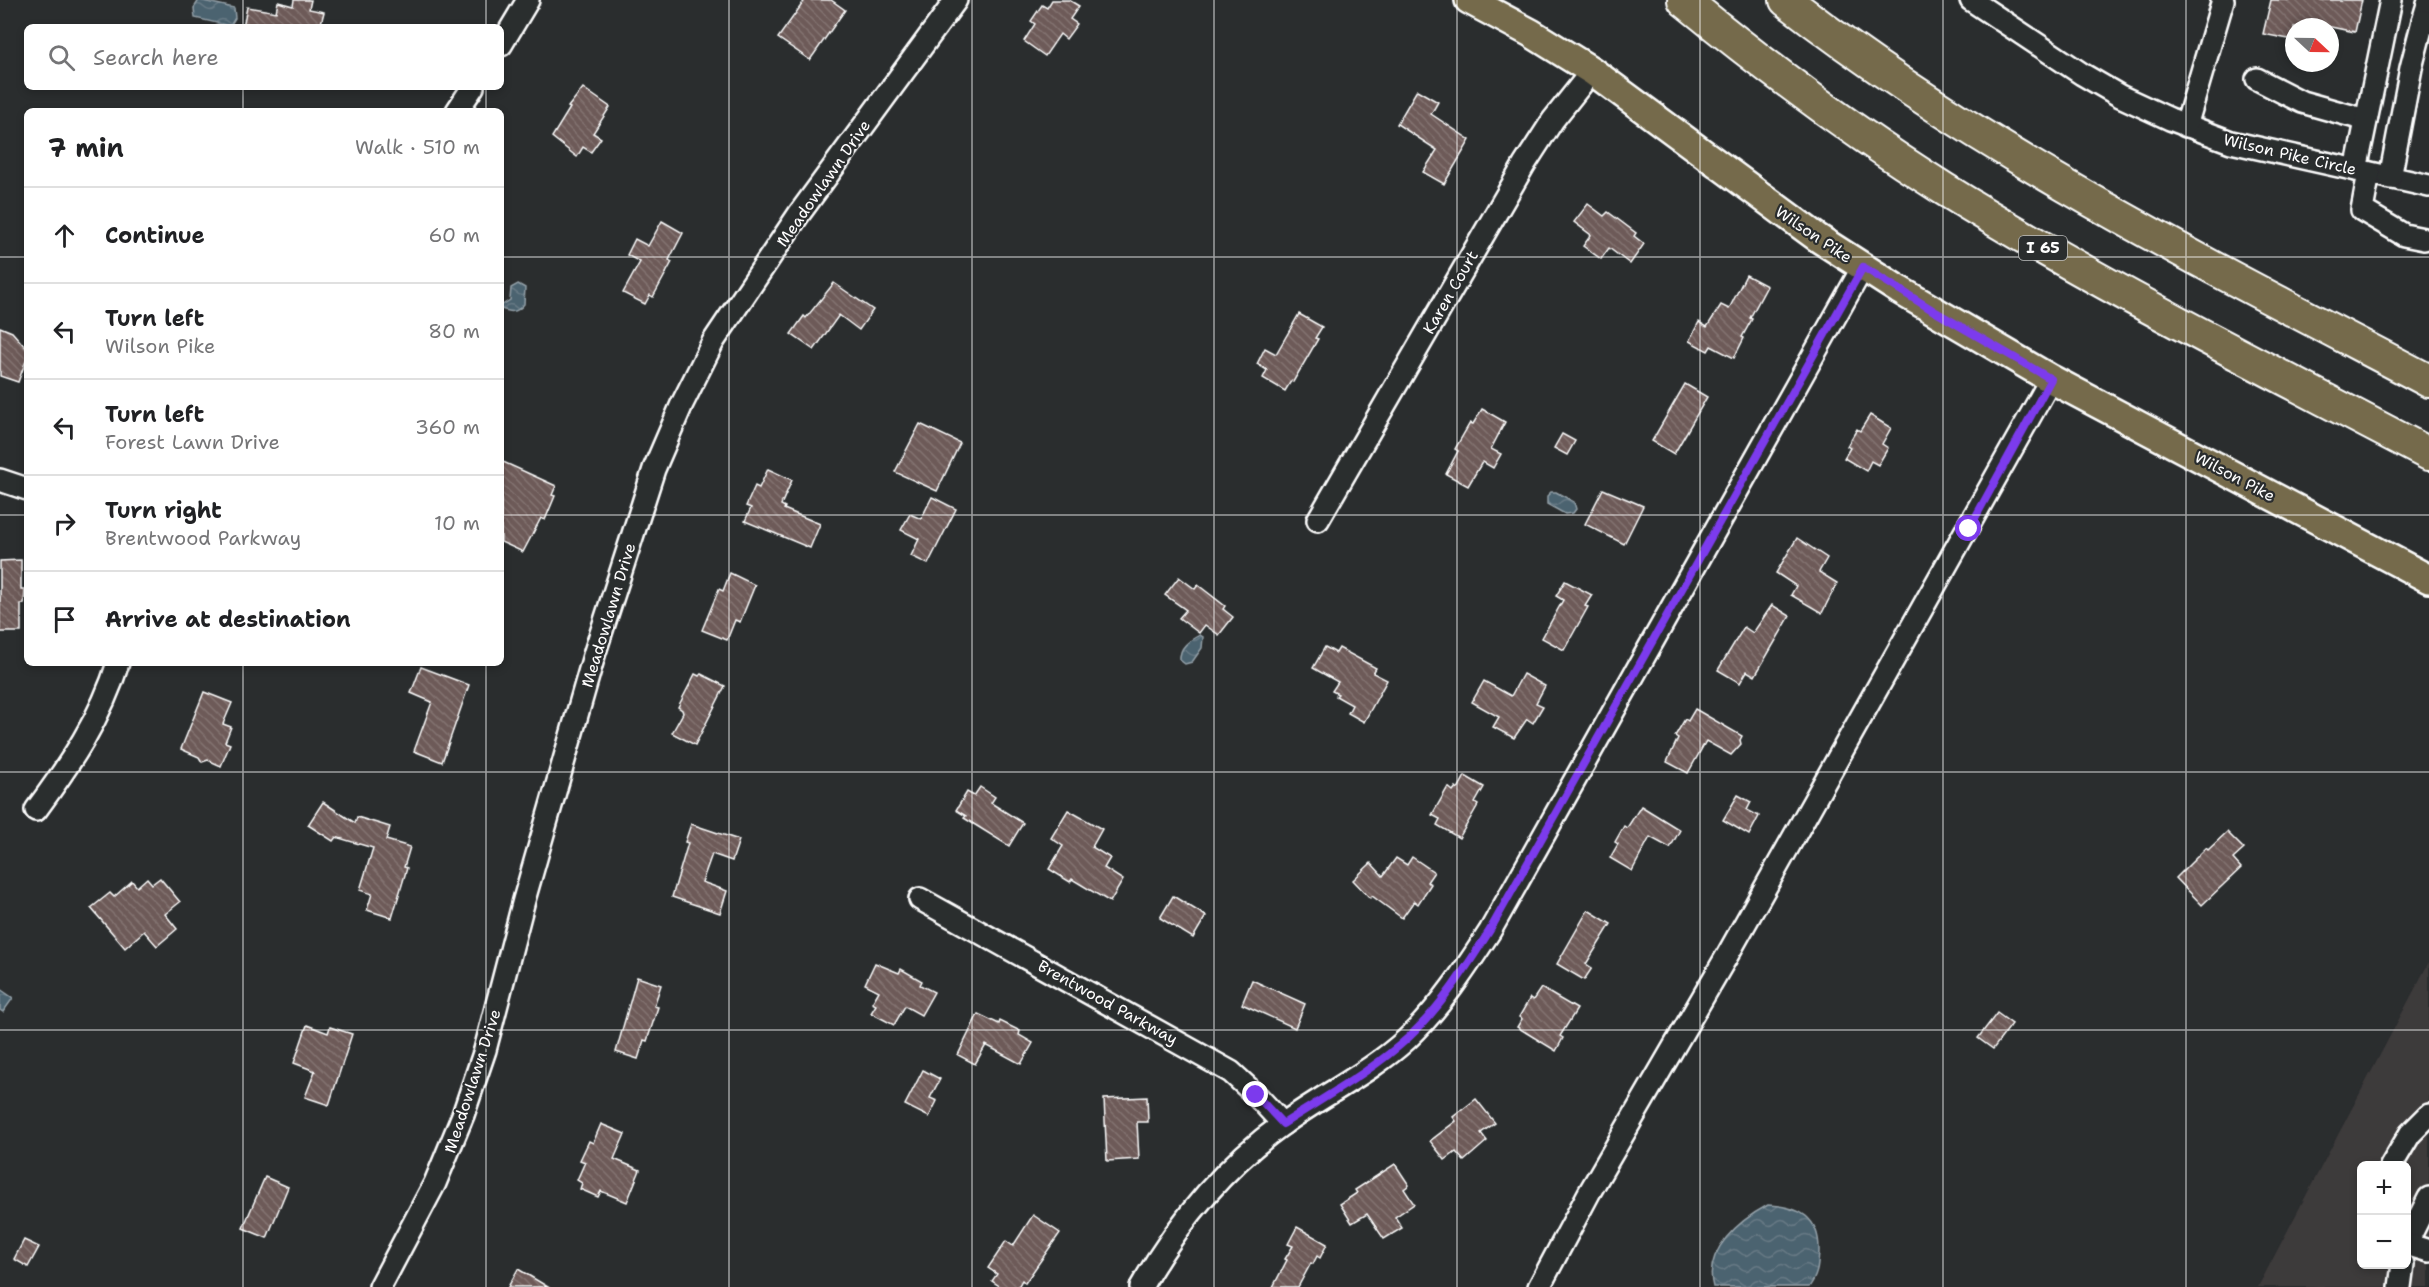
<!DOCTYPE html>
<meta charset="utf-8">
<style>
:root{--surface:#fff;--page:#f6f6f6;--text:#202124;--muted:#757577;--line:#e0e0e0}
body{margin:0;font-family:"Shantell Sans",sans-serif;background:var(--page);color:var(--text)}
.controls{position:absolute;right:18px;bottom:18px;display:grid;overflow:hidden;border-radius:9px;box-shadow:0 3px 9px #0003}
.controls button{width:54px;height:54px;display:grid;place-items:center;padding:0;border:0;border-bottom:2px solid var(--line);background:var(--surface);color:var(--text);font:30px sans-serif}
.compass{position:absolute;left:2285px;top:18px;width:54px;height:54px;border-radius:50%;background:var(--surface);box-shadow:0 3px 9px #0003;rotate:112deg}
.stop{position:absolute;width:18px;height:18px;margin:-14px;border:4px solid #7c3aed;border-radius:50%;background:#fff}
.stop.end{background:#7c3aed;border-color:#fff;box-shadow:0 2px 6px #0008}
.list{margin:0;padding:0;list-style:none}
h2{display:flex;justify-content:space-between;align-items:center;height:78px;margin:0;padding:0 24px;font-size:26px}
h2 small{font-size:20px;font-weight:400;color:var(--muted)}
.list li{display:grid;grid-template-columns:39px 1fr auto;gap:18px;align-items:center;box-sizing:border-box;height:96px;padding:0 24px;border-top:2px solid var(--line)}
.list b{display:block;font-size:22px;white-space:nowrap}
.list p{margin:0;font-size:20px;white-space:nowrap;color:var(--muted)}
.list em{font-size:20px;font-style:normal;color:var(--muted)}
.icon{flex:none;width:33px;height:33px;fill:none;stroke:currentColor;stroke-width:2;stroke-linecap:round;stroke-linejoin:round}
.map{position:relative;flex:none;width:2429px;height:1287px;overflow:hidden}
.search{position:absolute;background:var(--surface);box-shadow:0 3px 9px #0003;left:24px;top:24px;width:480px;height:66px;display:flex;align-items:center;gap:15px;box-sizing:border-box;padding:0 21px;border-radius:9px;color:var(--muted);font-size:22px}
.panel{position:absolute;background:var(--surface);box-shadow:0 3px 9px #0003;left:24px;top:108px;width:480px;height:558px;border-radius:9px}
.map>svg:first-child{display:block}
.built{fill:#3e3a3b;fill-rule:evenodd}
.water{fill:url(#water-waves);stroke:#94a1a9;stroke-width:1.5}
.building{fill:url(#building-back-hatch);stroke:#fff;stroke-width:1.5}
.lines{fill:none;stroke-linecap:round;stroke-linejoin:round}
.minor-casing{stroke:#fff;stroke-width:26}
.major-casing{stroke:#fff;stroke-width:32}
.highway-casing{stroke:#fff;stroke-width:36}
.minor{stroke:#2a2d2e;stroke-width:21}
.major{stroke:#746b4b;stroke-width:27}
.highway{stroke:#746b4b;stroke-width:32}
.route{stroke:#7c3aed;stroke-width:8}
.grid{fill:none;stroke:#fff;stroke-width:1.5;stroke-opacity:0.55}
.labels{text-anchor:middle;stroke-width:4.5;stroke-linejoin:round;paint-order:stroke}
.shield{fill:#2a2d2e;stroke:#bfc0c0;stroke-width:1.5}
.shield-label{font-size:15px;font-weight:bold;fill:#fff}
.street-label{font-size:16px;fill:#fff;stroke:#2a2d2e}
</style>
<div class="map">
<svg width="2429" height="1287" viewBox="0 0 2429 1287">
<defs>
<pattern id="water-waves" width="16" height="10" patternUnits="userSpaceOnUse" patternTransform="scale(1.5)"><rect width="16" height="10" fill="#4c6370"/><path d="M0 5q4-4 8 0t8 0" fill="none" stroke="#677a85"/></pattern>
<pattern id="building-back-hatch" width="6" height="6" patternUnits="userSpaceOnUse" patternTransform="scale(1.5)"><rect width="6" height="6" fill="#6d5a58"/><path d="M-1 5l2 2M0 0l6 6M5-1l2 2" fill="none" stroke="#837371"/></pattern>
</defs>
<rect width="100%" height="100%" fill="#2a2d2e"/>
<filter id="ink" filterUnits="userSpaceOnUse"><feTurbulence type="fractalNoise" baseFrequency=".0167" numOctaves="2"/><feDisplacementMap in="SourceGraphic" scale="12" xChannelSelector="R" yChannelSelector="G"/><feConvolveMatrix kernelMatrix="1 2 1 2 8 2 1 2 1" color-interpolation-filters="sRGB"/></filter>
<g filter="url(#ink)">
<path class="built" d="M 2429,962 L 2429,1287 L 2258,1287 ZM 2362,1166 L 2406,1166 L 2406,1264 L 2362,1264 Z"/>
<g class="water">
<polygon points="199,0 234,8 235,18 230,26 195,18 194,8"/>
<path d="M 518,284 L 525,288 L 524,304 C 516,314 510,312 501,309 L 501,306 L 510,300 L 511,288 Z"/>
<polygon points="1556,492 1574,502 1576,509 1573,513 1565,514 1547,504 1547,496 1551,492"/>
<path d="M 1200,635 L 1203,637 L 1202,648 L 1192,662 L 1185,664 L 1180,660 C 1179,647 1189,641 1200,635 Z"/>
<polygon points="0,989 13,998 3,1012 0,1010"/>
<path d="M 1768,1205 C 1800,1206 1820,1218 1819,1252 C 1818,1266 1818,1275 1809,1287 L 1713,1287 C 1703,1250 1740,1220 1768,1205 Z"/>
</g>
<g class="building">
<polygon points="294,0 311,0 309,9 324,12 320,27 243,27 247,7 276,12 278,2 293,6"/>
<polygon points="805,0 831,0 845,10 810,60 778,38"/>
<polygon points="1052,0 1069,0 1079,6 1070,19 1077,24 1066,39 1060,34 1045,56 1024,41 1035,24 1031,21 1042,5 1047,8"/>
<polygon points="2271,0 2362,0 2355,32 2331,27 2294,27 2294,40 2263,34"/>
<polygon points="583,88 610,107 593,133 601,138 591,152 583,147 577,157 552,137 570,108 568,107"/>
<polygon points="1417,90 1438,102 1431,114 1470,140 1444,184 1423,172 1437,150 1397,124"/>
<polygon points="1588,204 1604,216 1608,212 1636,233 1634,236 1644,244 1630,264 1609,248 1601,259 1583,246 1591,235 1574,222"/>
<polygon points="662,221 683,233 669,260 672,262 653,297 650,295 645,304 623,293 640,262 627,255 635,239 648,246"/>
<polygon points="1746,275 1767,286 1750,318 1752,319 1742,337 1744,338 1734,358 1711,346 1708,351 1689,341 1699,322 1707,327 1721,305 1729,309"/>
<polygon points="834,283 873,310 859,330 839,315 814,350 791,334 804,316 806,318"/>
<polygon points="1299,314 1322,327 1315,338 1318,339 1293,382 1291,381 1285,391 1263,378 1267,370 1257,364 1265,348 1276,354"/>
<polygon points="0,327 12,332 27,349 27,358 18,382 0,376"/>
<polygon points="1685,384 1707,397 1674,454 1652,441"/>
<polygon points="1482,409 1505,422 1491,449 1501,454 1493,468 1483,462 1481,464 1468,486 1446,474 1458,451 1455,449 1470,423 1473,424"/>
<polygon points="1870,415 1891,428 1882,444 1888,448 1878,465 1871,461 1866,471 1844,458 1850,448 1847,446 1857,429 1860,431"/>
<polygon points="920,424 960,443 937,491 895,472"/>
<polygon points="1562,434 1575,441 1567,455 1554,448"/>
<polygon points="501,461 556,486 552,495 555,496 545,520 541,518 523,552 501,542"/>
<polygon points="768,469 792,480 781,505 785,507 784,509 820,524 810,548 745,521 751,508 746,506 755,486 759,488"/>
<polygon points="1603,489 1643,506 1624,544 1585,524"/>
<polygon points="932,497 956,509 928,564 911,556 919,539 901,530 910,514 921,519"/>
<polygon points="1797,538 1827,558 1819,572 1837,583 1822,613 1791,595 1796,586 1776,573"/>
<polygon points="21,560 21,589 25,589 24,604 21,604 21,632 0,632 0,561"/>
<polygon points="730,573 755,585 740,622 735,620 727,640 702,630 719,589 723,591"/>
<polygon points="1179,577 1195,589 1198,585 1225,606 1223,609 1233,617 1219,635 1205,625 1199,633 1179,618 1186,610 1165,595"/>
<polygon points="1565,581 1592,595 1585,606 1588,607 1564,650 1542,638 1563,600 1556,596"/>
<polygon points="1772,605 1790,616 1755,676 1747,671 1740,683 1718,670 1744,627 1753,633"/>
<polygon points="1325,647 1336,653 1339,648 1376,668 1373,673 1387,680 1364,722 1348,713 1352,705 1336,696 1338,694 1332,691 1338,682 1313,668"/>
<polygon points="421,667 469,685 442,762 414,751 432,702 411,693"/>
<polygon points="695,674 699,676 701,674 725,686 695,745 672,733 683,713 682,710 678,707"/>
<polygon points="1523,674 1545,686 1536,703 1543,706 1533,723 1527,719 1514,738 1493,727 1499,717 1472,702 1484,681 1511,696"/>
<polygon points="204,692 232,703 223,724 231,727 225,742 230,744 221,766 208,760 202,762 199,757 181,749"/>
<polygon points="1695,709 1742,736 1740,740 1741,744 1731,755 1706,741 1688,773 1667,762 1678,738 1675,736 1685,719 1688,721"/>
<polygon points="1465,776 1484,787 1475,803 1478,805 1459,838 1437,825 1440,819 1432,815 1448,787 1453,791 1456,787 1458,789"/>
<polygon points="980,787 995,797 991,803 1023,823 1009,846 964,818 966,816 956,810 967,792 974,796"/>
<polygon points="1738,795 1751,802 1747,810 1759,816 1749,835 1723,820"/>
<polygon points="323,802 355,823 357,817 390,827 386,840 410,847 404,867 407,868 392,918 367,910 372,894 360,890 373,848 336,837 333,841 308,825"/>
<polygon points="1641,806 1680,830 1670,848 1650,837 1632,871 1610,858 1618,844 1615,842 1624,826 1627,828"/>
<polygon points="1068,810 1102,829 1092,847 1110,858 1104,868 1123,880 1110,902 1072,879 1070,882 1049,869 1063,846 1051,838"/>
<polygon points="691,824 739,840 732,861 712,854 702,882 727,891 720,913 672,897 688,843 685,842"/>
<polygon points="2227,832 2244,849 2233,859 2241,868 2202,905 2176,878 2206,848 2208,850"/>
<polygon points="1412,857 1434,872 1427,882 1431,884 1418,904 1414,901 1402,918 1372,896 1370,898 1353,880 1371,863 1383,876 1396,858 1407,865"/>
<polygon points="147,878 152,884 160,878 180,902 165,914 177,929 157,946 144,931 125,948 91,908 110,893 114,897 132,881 137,887"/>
<polygon points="1173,896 1206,916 1193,938 1160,918"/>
<polygon points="1588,910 1611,924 1586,964 1592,968 1584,980 1557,964"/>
<polygon points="875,963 899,973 901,969 922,981 920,985 934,992 921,1015 905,1006 894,1025 871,1013 876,1005 872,1003 879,991 865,984"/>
<polygon points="637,977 661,985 654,1006 658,1007 647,1041 644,1040 638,1059 616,1052"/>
<polygon points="1252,980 1305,1004 1295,1028 1242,1004"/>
<polygon points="1541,988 1577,1009 1560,1036 1563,1038 1556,1051 1517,1027 1522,1019 1519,1017 1530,998 1533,1000"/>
<polygon points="1997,1013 2012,1024 1993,1049 1978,1038"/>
<polygon points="978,1014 999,1024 1000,1021 1020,1031 1019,1035 1033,1043 1021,1064 986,1045 975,1064 958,1055"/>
<polygon points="307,1025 328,1033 330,1027 352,1034 329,1105 305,1097 315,1071 294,1063"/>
<polygon points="923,1070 940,1079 930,1098 937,1101 929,1117 905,1105"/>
<polygon points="1147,1097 1148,1122 1137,1122 1139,1159 1107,1161 1104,1099"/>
<polygon points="1476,1099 1495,1123 1481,1133 1487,1141 1464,1161 1456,1152 1445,1160 1430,1141 1456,1121 1453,1117"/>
<polygon points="601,1124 625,1134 614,1159 640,1170 627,1202 601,1191 598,1197 580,1189 582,1183 577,1180 585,1162 580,1160 589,1141 593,1143"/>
<polygon points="1395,1164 1409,1185 1404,1189 1414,1204 1395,1217 1402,1228 1384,1239 1367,1214 1352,1223 1340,1204 1357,1193 1355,1190"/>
<polygon points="265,1177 288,1187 267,1238 243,1228"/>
<polygon points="1033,1215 1060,1233 1025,1283 1022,1280 1018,1287 1001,1287 992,1281 997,1274 988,1268 1006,1241 1013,1246"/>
<polygon points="1297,1227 1327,1244 1320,1258 1317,1256 1313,1264 1311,1263 1298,1287 1273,1287 1287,1260 1285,1259 1293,1246 1288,1244"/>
<polygon points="24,1240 39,1247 28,1267 14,1259"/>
<polygon points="518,1269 548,1287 508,1287"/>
</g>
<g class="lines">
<defs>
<g id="minor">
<polyline points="1971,0 2082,74 2120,96 2170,119 2231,142 2429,186"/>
<polyline points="2423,21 2429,1"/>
<polyline points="501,45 528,0"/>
<polyline points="2257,79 2302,102 2366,120"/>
<polyline points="457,111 473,87"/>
<polyline points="2186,126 2223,0"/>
<polyline points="2356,170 2391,0"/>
<polyline points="2369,173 2362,210 2404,235 2424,239"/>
<polyline points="2390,178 2411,68 2423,21 2429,23"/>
<polyline points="0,480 27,489"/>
<polyline points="1318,520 1524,165 1553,120 1592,71"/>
<path d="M 36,810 C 70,764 101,718 118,663"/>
<polyline points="920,899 1231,1072 1256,1095 1283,1124"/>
<polyline points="2391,1166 2410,1134 2429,1115"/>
<polyline points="2406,1244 2429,1198"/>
<polyline points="2406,1244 2429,1251"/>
<polyline points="380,1287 435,1183 463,1115 485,1050 524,900 595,652 654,469 682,404 713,342 799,214 956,0"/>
<path d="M 1141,1287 C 1177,1224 1224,1166 1283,1124 C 1324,1094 1370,1073 1407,1039 C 1440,1008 1466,968 1490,931 L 1863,267"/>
<polyline points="1539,1287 1589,1193 1728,954 2051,379"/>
<polyline points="2400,1287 2403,1264"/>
</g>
<polyline id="major" points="1469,0 1531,33 1592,71 1818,238 1899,290 2051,379 2429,579"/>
<g id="highway">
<path d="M 1684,0 C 1767,68 1853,132 1944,189 C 2100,286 2266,368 2429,454"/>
<path d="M 1786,0 C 1984,154 2208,265 2429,381"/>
</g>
</defs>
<use href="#minor" class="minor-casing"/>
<use href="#major" class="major-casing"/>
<use href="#highway" class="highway-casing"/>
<use href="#minor" class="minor"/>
<use href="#major" class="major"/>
<use href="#highway" class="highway"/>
</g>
</g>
<g class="lines" filter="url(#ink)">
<path class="route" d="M 1256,1095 L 1283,1124 C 1326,1096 1371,1072 1409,1037 C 1441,1007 1466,968 1490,930 L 1863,267 L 1934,311 L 2051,379 L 1969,529"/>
</g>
<path class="grid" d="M 243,0 L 243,27M 486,0 L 486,27M 729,0 L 729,1287M 972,0 L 972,1287M 1214,0 L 1214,1287M 1457,0 L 1457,1287M 1700,0 L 1700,1287M 1943,0 L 1943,1287M 2186,0 L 2186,1287M 243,87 L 243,111M 486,87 L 486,111M 0,257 L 27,257M 501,257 L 2429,257M 0,515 L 27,515M 501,515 L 2429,515M 243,663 L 243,1287M 486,663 L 486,1287M 0,772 L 2429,772M 0,1030 L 2429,1030"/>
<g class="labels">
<rect class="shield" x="2019" y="236" width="48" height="24" rx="4.5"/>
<g class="shield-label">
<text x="2043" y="253">I 65</text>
</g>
<g class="street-label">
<text transform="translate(2290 154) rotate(13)" y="6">Wilson Pike Circle</text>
<text transform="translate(823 183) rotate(-55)" y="6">Meadowlawn Drive</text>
<text transform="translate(1814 234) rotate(34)" y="6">Wilson Pike</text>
<text transform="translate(1450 292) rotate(-60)" y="6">Karen Court</text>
<text transform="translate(2235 476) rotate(28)" y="6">Wilson Pike</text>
<text transform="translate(608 615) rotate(-73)" y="6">Meadowlawn Drive</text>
<text transform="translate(1108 1002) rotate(29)" y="6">Brentwood Parkway</text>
<text transform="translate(472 1081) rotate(-72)" y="6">Meadowlawn Drive</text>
</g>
</g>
</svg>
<div class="controls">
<button>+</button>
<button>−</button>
</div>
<svg class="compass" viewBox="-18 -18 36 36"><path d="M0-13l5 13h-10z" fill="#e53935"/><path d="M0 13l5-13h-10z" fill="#757577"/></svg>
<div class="stop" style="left:1969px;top:529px"></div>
<div class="stop end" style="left:1256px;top:1095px"></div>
<div class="search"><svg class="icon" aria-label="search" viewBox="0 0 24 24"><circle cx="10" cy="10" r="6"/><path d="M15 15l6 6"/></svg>Search here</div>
<section class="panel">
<h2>7 min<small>Walk · 510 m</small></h2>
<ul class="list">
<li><svg class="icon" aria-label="ahead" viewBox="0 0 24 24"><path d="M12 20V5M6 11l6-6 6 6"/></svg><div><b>Continue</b></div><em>60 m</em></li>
<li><svg class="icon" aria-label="left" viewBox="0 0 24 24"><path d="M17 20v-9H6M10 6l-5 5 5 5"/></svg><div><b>Turn left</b><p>Wilson Pike</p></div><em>80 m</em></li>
<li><svg class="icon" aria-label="left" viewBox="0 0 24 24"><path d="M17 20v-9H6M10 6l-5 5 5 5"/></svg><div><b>Turn left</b><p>Forest Lawn Drive</p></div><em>360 m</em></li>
<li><svg class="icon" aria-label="right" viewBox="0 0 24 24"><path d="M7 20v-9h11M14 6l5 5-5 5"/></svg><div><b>Turn right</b><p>Brentwood Parkway</p></div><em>10 m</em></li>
<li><svg class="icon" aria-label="arrive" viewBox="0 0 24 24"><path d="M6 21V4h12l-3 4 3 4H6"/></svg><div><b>Arrive at destination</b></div></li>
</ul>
</section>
</div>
